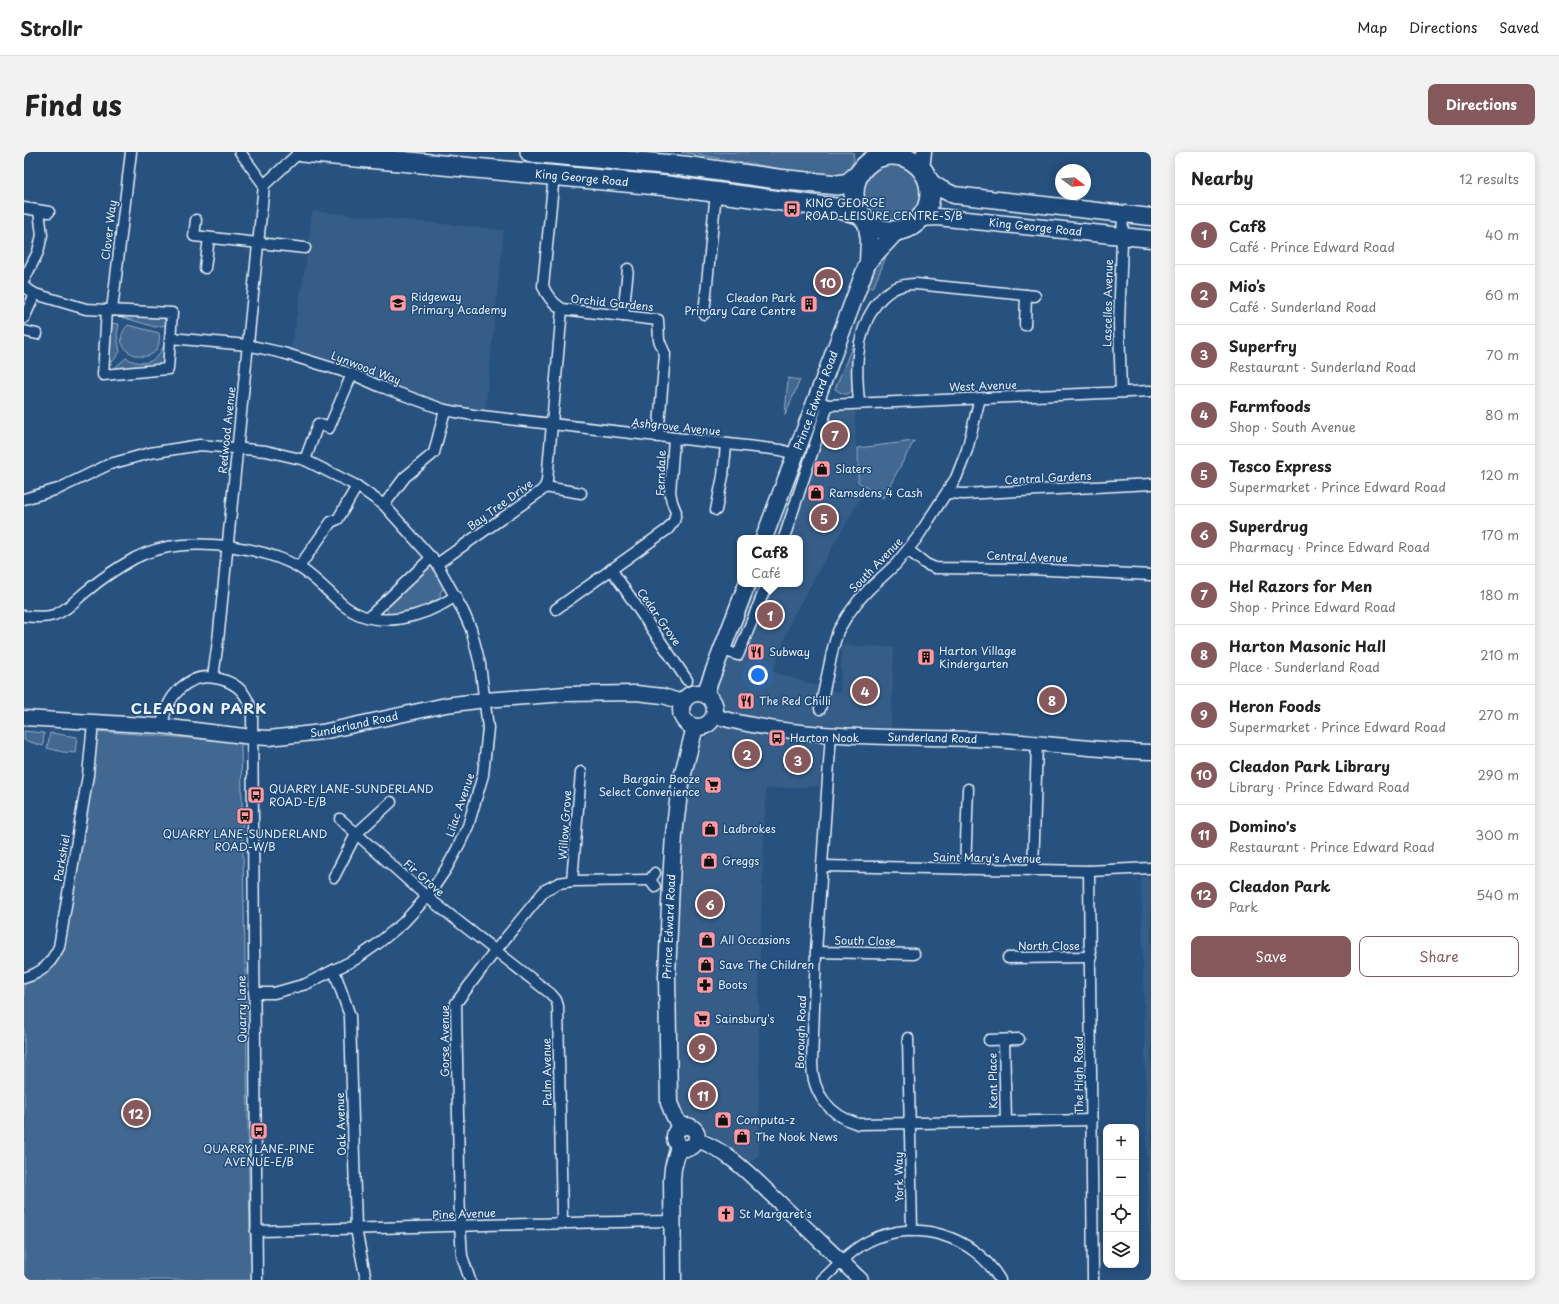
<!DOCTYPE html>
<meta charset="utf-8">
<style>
:root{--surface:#fff;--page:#f2f2f2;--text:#222;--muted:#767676;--line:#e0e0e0;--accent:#85585c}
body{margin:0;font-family:"Playpen Sans",sans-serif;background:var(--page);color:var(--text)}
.controls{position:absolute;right:12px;bottom:12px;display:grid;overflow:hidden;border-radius:8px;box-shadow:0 2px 10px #0003}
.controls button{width:36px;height:36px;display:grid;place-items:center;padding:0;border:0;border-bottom:1px solid var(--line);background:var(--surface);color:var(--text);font:20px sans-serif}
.compass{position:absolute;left:1031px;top:12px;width:36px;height:36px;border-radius:50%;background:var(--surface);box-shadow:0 2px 10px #0003;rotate:106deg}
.you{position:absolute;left:734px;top:523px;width:14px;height:14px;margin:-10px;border:3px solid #fff;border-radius:50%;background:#1a73e8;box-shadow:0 0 0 6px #1a73e833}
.badge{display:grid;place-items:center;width:26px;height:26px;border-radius:50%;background:var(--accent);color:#fff;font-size:13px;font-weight:700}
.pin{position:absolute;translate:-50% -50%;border:2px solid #fff;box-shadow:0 1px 4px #0006}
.popup{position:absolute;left:713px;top:383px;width:66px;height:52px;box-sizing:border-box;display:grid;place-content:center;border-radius:8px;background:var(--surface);filter:drop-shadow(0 1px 3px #0005);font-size:13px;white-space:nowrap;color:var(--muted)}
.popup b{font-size:15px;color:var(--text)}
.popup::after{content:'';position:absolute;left:50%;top:100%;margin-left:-8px;border:8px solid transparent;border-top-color:var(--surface)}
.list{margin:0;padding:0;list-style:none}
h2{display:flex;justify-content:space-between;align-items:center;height:52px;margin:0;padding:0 16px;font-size:17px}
h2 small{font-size:13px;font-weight:400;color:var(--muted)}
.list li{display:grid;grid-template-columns:26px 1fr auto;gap:12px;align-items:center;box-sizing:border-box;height:60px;padding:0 16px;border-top:1px solid var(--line)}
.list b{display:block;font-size:15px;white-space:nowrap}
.list p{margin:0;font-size:13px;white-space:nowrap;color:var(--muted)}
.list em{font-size:13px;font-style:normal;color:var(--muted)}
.actions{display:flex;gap:8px;padding:12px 16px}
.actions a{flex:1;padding:9px 0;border:1px solid var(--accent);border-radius:8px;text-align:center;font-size:14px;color:var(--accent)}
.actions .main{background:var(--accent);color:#fff}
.icon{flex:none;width:22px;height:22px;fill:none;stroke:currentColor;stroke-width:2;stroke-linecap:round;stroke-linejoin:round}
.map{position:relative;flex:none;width:1127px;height:1128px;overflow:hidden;border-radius:8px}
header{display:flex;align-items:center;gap:24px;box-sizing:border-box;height:56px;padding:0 20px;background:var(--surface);border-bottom:1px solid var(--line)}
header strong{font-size:19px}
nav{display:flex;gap:22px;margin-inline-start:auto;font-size:14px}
.intro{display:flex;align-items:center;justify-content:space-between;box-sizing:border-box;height:96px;padding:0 24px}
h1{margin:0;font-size:28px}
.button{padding:10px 18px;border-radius:8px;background:var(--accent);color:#fff;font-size:14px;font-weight:700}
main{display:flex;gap:24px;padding:0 24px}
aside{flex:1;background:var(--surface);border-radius:8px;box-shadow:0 2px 10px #0003}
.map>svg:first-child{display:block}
.built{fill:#355d88}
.green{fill:#436891;stroke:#96acc4}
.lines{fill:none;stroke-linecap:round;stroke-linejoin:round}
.street-casing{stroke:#e8f1f8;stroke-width:13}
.secondary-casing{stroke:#e8f1f8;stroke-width:17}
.primary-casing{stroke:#e8f1f8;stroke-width:19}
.highway-casing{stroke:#e8f1f8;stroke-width:22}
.street{stroke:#1f4a7a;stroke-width:10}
.secondary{stroke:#1f4a7a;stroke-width:14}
.primary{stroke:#1f4a7a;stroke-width:16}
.highway{stroke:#1f4a7a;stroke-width:19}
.labels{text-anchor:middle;stroke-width:3;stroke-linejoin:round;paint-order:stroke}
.street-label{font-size:11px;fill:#e8f1f8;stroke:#1f4a7a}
.poi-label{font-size:11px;fill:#e8f1f8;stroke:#1f4a7a;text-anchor:start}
.district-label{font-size:15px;font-weight:bold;letter-spacing:1px;fill:#e8f1f8;stroke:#1f4a7a}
</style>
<header>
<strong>Strollr</strong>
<nav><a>Map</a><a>Directions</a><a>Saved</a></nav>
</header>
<div class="intro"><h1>Find us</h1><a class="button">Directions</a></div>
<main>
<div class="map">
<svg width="1127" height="1128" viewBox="0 0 1127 1128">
<rect width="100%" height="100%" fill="#27517f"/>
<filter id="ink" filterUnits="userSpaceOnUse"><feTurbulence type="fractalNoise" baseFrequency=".025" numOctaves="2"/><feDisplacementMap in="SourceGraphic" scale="8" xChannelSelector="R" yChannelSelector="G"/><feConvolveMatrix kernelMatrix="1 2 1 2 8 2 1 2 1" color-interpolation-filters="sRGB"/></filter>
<g filter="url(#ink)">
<g class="built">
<polygon points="288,59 480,78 461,260 437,256 408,248 318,211 267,197 283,104"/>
<polygon points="831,255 833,332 841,338 768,466 749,520 816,541 818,493 870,495 867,576 799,573 795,634 742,637 735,821 735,1000 734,1004 726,1010 722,1010 665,966 658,958 652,948 649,897 655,688 668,608 676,591 691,578 697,555 693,549 691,536 723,445 731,432 776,432 776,386 747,386 794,256"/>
<polygon points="1117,725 1127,725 1127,1098 1125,1077"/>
</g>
<g class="green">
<polygon points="657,0 829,0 830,8 820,23 799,24"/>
<circle cx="868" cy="41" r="29"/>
<polygon points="859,101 862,105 849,136 843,134"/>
<polygon points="91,163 140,165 142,173 131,175"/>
<polygon points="86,171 95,172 93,183 96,200 82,218"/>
<path d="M 104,173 L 135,181 C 141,223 77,201 104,173 Z"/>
<path d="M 832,185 C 831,192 829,200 829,207 C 829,220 835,255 811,237 Z"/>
<path d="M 141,190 L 142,215 L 87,219 L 102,206 C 121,216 134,210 141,190 Z"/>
<polygon points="764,226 776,228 761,263"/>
<polygon points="890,289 859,346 834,330 834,296"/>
<polygon points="408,410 421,434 416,441 417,449 404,456 363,465 364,459 361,454"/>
<polygon points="0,579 20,581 19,594 0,588"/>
<polygon points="72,579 217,590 226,1080 228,1128 0,1128 0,829 40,794 69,623"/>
<polygon points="26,581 53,585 51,601 39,600 23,596"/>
</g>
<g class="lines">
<defs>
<g id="street">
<polyline points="216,0 240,33"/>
<path d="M 530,23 L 519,134 C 523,145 529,151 538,157 L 634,168 L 635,188 L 641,202 L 634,285"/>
<polyline points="0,56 25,60"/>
<polyline points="172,68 170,84 281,96"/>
<polyline points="181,116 185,86"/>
<polyline points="0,128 14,100 18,83 15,59"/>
<polyline points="0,135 11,142 62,157 148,161 144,217 79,223 83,158"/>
<polyline points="88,158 107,0"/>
<polyline points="680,162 692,40"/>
<polyline points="599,164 604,117"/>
<polyline points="0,166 11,142"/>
<polyline points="1001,173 1002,143"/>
<polyline points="0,179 13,182"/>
<polyline points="147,186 223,193 259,201 328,222 355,234 421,258 449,263 757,298 772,303"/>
<polyline points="1097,240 1095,171 1099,62"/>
<polyline points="792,248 804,253 1127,239"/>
<path d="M 835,251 C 834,236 832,220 834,204 C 837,172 854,131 892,132 L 1011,144"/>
<polyline points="281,308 294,272 305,276 328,222"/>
<polyline points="521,335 557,341"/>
<polyline points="923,341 940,342 1127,332"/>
<polyline points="0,347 34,337 86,312 126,301 176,293 242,299 281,308 333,334 360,353 413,412 439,459 447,477 456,512 464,576 459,623 444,674 432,699 422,717 403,745 379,771 352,793 332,807 282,832 250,841 230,841"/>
<polyline points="360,353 381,325 410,301 421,258"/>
<polyline points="692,358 699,324 702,293"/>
<polyline points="760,386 804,253"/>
<polyline points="884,398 902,412 911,416 1005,417 1127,423"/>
<polyline points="413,412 517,339 521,335 523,329 538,157"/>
<polyline points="275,415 307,370 314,367 333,334"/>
<polyline points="587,417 663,528"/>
<polyline points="532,457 644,377 650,369 652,360 648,350 646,340 650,287"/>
<path d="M 0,464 C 10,465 20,466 30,463 C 44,458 52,447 64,438 C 78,426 95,415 111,406 C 140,391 173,391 203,394 C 227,397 255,403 276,416 C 292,426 305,441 319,453 C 353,480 400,465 432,444"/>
<polyline points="345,465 408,405"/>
<polyline points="699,498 714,503 743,432"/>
<polyline points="189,525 194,489 240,33 276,0"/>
<polyline points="796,557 809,496 814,479 823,464 834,449 845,437 872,412 893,386 932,326 943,298 956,246"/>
<path d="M 138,574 C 142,545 164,518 196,527 C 215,532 223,542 228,560 L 233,1128"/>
<path d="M 807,582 L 792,800 L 788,911 C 788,941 805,963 834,972 L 1068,968"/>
<polyline points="316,667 403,745 527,842 532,848 534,854 538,1070"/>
<polyline points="798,714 1065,719 1127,716"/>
<polyline points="941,717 944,637"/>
<polyline points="1009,718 1013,591"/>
<polyline points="1065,719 1069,1128"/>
<polyline points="631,721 626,728 631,735"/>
<polyline points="310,725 332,682 367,650"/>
<polyline points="548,729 557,620"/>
<polyline points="792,800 890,802"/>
<polyline points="984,806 1067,805"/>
<polyline points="310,818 326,864 332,1077 342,1128"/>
<path d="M 0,826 C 20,820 26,812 35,795 L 64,623 L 69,571"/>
<polyline points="884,886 888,1079"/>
<polyline points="965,888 995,887"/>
<polyline points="980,888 982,969"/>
<path d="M 232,1079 C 371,1076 510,1071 649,1069"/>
<polyline points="446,1128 438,1104 436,1074 432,851 472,798 521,738 535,731 548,729 626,728"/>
<path d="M 798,1128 C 813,1114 827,1098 845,1089 C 891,1066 950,1083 976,1128"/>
</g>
<g id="secondary">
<polyline points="870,2 875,0"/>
<polyline points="898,17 900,0"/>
<path id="s1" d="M 690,564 C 774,588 863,584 949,587 C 1008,589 1067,598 1127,600"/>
<path id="s2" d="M 0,566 L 138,574 L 228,585 L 245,586 L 298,580 L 422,553 L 461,548 L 541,542 L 612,541 L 639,544 L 658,550"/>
<path d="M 673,988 C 706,999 732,1029 757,1052 C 784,1078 811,1103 837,1128"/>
</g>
<g id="primary">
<polyline points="904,28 917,37 930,43 1127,65"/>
<path id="s3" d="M 897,66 L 913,65 L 1127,87"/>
<polyline points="844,110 873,79"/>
<path id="s4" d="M 740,386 L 844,110 L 845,88 L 842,69"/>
<circle cx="674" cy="558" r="17"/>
<polyline points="681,542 723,432"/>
<circle cx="662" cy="985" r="11"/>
<path id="s5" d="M 656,975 L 650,963 L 645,951 L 643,824 L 647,730 L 650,683 L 656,633 L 671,575"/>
<polyline points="649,1128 648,1028 649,1016 655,994"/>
</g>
<g id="highway">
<path id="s6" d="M 278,0 L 644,34 L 811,56 L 836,62"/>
<polyline points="506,0 660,14 753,27 814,33 824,31 834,23"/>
<circle cx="868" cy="41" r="38"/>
</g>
</defs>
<use href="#street" class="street-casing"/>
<use href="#secondary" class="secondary-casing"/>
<use href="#primary" class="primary-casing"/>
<use href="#highway" class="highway-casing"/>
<use href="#street" class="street"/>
<use href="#secondary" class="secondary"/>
<use href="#primary" class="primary"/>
<use href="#highway" class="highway"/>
</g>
</g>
<defs>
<symbol id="bus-square" viewBox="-11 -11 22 22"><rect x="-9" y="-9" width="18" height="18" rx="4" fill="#ff9aa2" stroke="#1f4a7a"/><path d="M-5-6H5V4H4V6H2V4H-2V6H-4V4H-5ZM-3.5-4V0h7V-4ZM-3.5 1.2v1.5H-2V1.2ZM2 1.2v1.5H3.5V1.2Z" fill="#111"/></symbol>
<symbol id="school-square" viewBox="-11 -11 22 22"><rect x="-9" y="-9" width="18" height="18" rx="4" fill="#ff9aa2" stroke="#1f4a7a"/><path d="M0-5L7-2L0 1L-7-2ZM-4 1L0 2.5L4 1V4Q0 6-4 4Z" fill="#111"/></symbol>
<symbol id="building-square" viewBox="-11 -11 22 22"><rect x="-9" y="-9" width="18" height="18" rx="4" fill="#ff9aa2" stroke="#1f4a7a"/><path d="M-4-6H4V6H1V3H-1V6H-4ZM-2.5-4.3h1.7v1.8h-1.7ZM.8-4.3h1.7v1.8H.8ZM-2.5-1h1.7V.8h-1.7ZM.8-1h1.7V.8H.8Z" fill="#111"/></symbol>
<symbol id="shop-square" viewBox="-11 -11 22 22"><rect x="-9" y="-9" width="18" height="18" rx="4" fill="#ff9aa2" stroke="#1f4a7a"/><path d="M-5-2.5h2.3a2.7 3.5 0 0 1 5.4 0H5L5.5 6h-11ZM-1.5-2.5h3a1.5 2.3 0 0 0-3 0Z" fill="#111"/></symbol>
<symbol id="restaurant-square" viewBox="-11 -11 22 22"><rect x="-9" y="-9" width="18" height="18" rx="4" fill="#ff9aa2" stroke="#1f4a7a"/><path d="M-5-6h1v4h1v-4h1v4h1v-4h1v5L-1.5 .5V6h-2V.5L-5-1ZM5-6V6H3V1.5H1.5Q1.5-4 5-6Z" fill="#111"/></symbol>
<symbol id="supermarket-square" viewBox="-11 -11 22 22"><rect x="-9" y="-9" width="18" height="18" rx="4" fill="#ff9aa2" stroke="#1f4a7a"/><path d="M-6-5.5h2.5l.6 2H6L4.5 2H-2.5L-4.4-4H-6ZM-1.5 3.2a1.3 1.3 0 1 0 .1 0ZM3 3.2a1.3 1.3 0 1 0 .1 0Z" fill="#111"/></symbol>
<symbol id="pharmacy-square" viewBox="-11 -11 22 22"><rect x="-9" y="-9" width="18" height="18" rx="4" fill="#ff9aa2" stroke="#1f4a7a"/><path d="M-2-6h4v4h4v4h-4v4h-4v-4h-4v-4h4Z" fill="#111"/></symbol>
<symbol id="church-square" viewBox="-11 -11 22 22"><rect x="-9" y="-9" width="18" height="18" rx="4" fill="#ff9aa2" stroke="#1f4a7a"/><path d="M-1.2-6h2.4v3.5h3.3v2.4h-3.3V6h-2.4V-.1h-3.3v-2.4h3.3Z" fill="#111"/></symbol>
</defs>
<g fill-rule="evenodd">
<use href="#bus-square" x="758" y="47" width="20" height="20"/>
<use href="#school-square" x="364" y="141" width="20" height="20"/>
<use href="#building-square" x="775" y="142" width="20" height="20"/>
<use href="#shop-square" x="788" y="307" width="20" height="20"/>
<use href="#shop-square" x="782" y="331" width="20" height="20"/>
<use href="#restaurant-square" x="722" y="490" width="20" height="20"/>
<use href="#building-square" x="892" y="495" width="20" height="20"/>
<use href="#restaurant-square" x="712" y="539" width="20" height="20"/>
<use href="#bus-square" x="743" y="576" width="20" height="20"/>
<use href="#supermarket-square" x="679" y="623" width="20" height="20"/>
<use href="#bus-square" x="222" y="633" width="20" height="20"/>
<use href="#bus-square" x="211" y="654" width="20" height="20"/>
<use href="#shop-square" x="676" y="667" width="20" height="20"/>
<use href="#shop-square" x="675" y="699" width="20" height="20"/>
<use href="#shop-square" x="673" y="778" width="20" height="20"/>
<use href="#shop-square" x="672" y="803" width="20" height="20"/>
<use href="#pharmacy-square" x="671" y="823" width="20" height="20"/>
<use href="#supermarket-square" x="668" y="857" width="20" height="20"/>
<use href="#shop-square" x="689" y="958" width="20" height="20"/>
<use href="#bus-square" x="225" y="969" width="20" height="20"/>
<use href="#shop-square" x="708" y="975" width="20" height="20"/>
<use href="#church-square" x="692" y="1052" width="20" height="20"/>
</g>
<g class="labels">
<g class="street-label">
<text dy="4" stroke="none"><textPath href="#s6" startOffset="281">King George Road</textPath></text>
<text dy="4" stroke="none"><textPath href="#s3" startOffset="115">King George Road</textPath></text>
<text transform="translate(85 78) rotate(-83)" y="4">Clover Way</text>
<text transform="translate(588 151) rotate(6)" y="4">Orchid Gardens</text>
<text transform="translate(1084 151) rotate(-89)" y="4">Lascelles Avenue</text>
<text transform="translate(342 216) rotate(21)" y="4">Lynwood Way</text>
<text transform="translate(959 234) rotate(-2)" y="4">West Avenue</text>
<text dy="4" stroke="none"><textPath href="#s4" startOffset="147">Prince Edward Road</textPath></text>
<text transform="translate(652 275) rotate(6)" y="4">Ashgrove Avenue</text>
<text transform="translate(203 278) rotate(-84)" y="4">Redwood Avenue</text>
<text transform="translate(637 321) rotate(-88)" y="4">Ferndale</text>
<text transform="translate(1024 326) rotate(-3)" y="4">Central Gardens</text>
<text transform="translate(476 353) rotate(-36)" y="4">Bay Tree Drive</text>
<text transform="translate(1003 405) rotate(2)" y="4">Central Avenue</text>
<text transform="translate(852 413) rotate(-46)" y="4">South Avenue</text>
<text transform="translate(635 465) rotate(55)" y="4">Cedar Grove</text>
<text dy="4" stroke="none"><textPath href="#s2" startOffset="332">Sunderland Road</textPath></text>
<text dy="4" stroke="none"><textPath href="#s1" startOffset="220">Sunderland Road</textPath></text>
<text transform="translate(436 653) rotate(-71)" y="4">Lilac Avenue</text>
<text transform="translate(541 673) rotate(-86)" y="4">Willow Grove</text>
<text transform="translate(38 706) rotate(-80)" y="4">Parkshiel</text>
<text transform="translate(963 706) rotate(1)" y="4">Saint Mary's Avenue</text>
<text transform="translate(400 726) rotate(41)" y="4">Fir Grove</text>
<text dy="4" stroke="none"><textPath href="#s5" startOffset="203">Prince Edward Road</textPath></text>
<text transform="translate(841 789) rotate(1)" y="4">South Close</text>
<text x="1025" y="798">North Close</text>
<text transform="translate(218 857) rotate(-91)" y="4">Quarry Lane</text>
<text transform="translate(777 880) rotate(-88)" y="4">Borough Road</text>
<text transform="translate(421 889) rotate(-90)" y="4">Gorse Avenue</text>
<text transform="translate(523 920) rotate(-91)" y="4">Palm Avenue</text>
<text transform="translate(1055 923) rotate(-90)" y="4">The High Road</text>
<text transform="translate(969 929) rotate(-91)" y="4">Kent Place</text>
<text transform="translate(317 972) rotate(-92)" y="4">Oak Avenue</text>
<text transform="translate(875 1025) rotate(-91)" y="4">York Way</text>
<text transform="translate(440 1062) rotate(-2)" y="4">Pine Avenue</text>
</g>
<g class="poi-label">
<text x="781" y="55">KING GEORGE<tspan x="781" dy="13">ROAD-LEISURE CENTRE-S/B</tspan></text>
<text x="387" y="149">Ridgeway<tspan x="387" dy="13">Primary Academy</tspan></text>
<text x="772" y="150" text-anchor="end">Cleadon Park<tspan x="772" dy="13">Primary Care Centre</tspan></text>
<text x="811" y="321">Slaters</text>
<text x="805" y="345">Ramsdens 4 Cash</text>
<text x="915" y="503">Harton Village<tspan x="915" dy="13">Kindergarten</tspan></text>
<text x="745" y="504">Subway</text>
<text x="735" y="553">The Red Chilli</text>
<text x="766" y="590">Harton Nook</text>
<text x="676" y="631" text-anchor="end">Bargain Booze<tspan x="676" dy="13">Select Convenience</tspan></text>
<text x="245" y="641">QUARRY LANE-SUNDERLAND<tspan x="245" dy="13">ROAD-E/B</tspan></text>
<text x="699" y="681">Ladbrokes</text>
<text x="221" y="686" text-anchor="middle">QUARRY LANE-SUNDERLAND<tspan x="221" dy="13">ROAD-W/B</tspan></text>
<text x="698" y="713">Greggs</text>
<text x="696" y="792">All Occasions</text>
<text x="695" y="817">Save The Children</text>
<text x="694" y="837">Boots</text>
<text x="691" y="871">Sainsbury's</text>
<text x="712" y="972">Computa-z</text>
<text x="731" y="989">The Nook News</text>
<text x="235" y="1001" text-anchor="middle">QUARRY LANE-PINE<tspan x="235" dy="13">AVENUE-E/B</tspan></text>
<text x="715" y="1066">St Margaret's</text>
</g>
<g class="district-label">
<text x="175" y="562">CLEADON PARK</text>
</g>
</g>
</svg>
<div class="controls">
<button>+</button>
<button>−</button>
<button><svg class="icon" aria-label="locate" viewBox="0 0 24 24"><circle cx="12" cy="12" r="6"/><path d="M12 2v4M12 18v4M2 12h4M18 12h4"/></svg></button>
<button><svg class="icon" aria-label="layers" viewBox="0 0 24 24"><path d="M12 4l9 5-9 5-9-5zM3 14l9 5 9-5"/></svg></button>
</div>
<svg class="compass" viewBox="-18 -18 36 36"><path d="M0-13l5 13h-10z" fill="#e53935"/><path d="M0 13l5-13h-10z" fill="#767676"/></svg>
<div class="you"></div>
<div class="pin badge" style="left:746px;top:463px">1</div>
<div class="popup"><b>Caf8</b>Café</div>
<div class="pin badge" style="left:723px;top:602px">2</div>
<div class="pin badge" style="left:774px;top:608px">3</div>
<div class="pin badge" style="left:841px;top:539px">4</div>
<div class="pin badge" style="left:800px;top:366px">5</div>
<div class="pin badge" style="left:686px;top:752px">6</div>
<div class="pin badge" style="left:811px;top:283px">7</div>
<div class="pin badge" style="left:1028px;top:548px">8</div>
<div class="pin badge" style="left:678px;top:896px">9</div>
<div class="pin badge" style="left:804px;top:130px">10</div>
<div class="pin badge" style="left:679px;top:943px">11</div>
<div class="pin badge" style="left:112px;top:961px">12</div>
</div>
<aside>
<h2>Nearby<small>12 results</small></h2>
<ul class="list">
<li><span class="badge">1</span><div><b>Caf8</b><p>Café · Prince Edward Road</p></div><em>40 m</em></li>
<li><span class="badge">2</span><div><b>Mio’s</b><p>Café · Sunderland Road</p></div><em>60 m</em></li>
<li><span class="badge">3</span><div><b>Superfry</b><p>Restaurant · Sunderland Road</p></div><em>70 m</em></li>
<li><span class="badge">4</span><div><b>Farmfoods</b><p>Shop · South Avenue</p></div><em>80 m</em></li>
<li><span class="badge">5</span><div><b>Tesco Express</b><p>Supermarket · Prince Edward Road</p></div><em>120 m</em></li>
<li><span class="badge">6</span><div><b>Superdrug</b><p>Pharmacy · Prince Edward Road</p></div><em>170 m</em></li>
<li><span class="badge">7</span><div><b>Hel Razors for Men</b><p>Shop · Prince Edward Road</p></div><em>180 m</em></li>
<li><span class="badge">8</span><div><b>Harton Masonic Hall</b><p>Place · Sunderland Road</p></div><em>210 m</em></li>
<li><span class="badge">9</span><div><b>Heron Foods</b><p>Supermarket · Prince Edward Road</p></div><em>270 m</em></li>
<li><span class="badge">10</span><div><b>Cleadon Park Library</b><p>Library · Prince Edward Road</p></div><em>290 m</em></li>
<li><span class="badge">11</span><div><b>Domino's</b><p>Restaurant · Prince Edward Road</p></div><em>300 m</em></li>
<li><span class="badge">12</span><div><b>Cleadon Park</b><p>Park</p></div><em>540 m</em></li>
</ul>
<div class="actions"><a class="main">Save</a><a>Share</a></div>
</aside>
</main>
